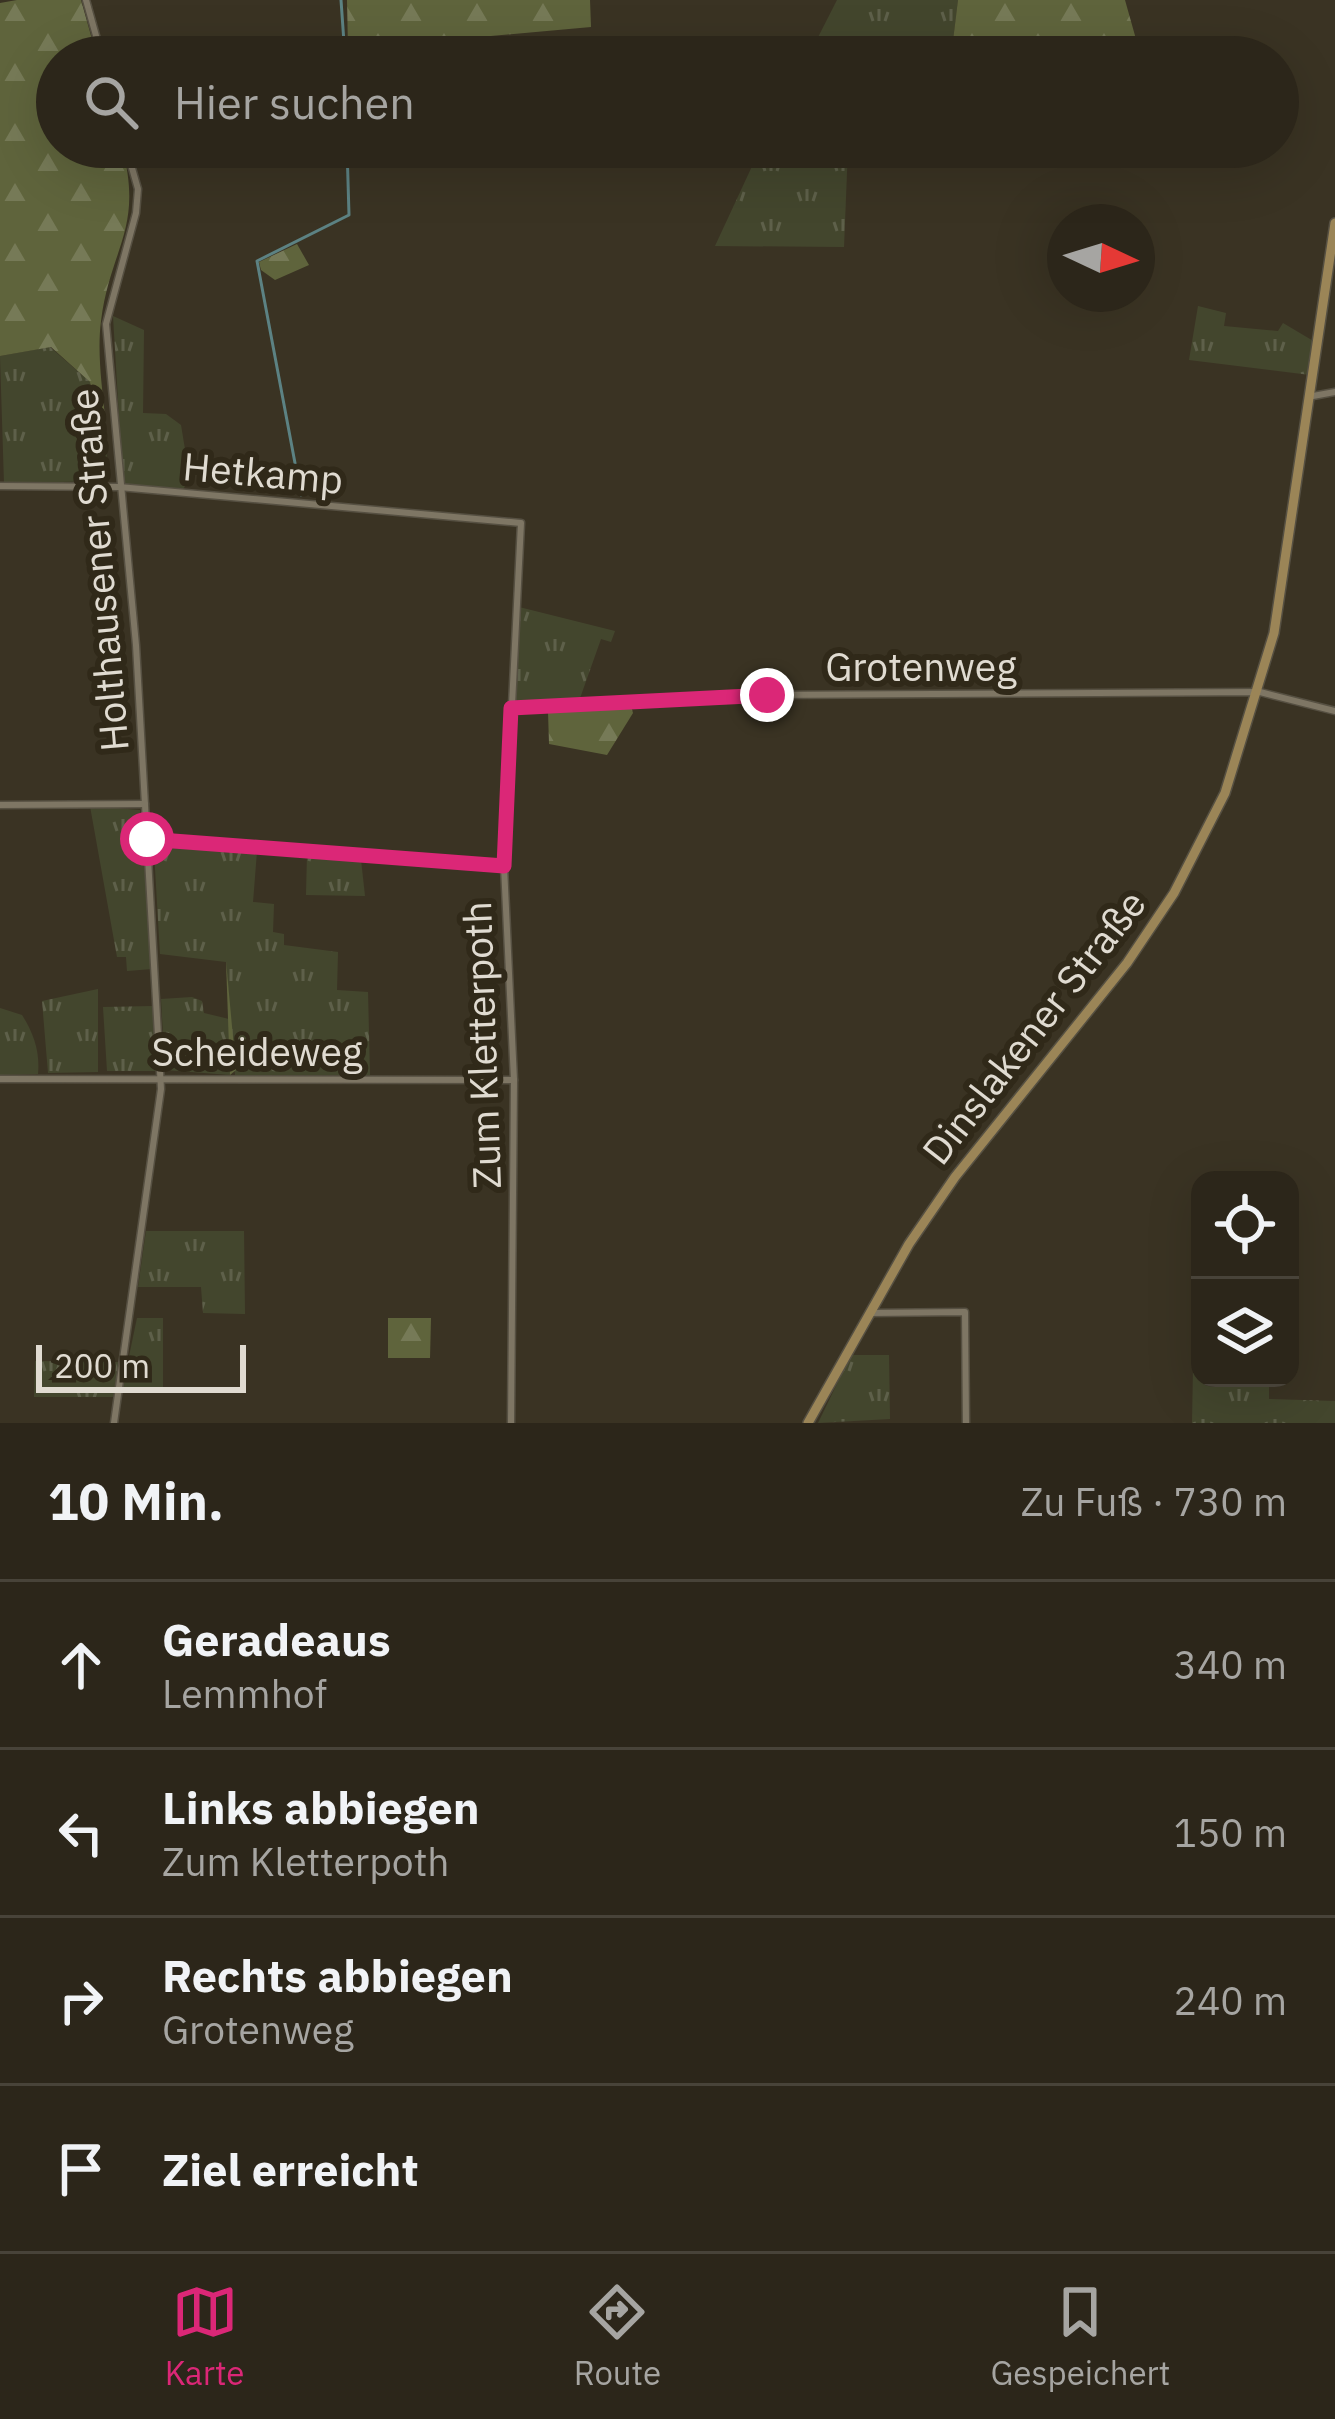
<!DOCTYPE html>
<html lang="de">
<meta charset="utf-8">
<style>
:root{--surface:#2c261a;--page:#383227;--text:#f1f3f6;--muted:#a6a5a2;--line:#484339;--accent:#db2777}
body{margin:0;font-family:"IBM Plex Sans",sans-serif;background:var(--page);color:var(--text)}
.controls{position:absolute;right:36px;bottom:36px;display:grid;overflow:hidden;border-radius:24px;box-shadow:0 12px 48px #0002}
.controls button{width:108px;height:108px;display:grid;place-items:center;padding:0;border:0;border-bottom:3px solid var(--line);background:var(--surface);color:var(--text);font:60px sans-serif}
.compass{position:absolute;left:1047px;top:204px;width:108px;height:108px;border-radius:50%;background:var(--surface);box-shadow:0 12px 48px #0002;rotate:94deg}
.scale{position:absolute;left:36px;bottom:30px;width:210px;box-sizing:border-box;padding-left:12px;border:6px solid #e0dbd1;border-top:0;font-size:33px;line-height:42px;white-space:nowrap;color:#e0dbd1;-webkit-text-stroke:9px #302919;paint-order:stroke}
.stop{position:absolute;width:36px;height:36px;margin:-27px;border:9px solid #db2777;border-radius:50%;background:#fff}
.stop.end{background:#db2777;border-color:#fff;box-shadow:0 3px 12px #0008}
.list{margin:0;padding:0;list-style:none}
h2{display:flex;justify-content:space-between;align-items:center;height:156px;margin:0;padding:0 48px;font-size:51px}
h2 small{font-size:39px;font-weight:400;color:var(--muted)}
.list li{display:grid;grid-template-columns:78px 1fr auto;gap:36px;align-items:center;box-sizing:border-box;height:168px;padding:0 48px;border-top:3px solid var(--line)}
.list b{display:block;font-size:45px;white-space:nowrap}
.list p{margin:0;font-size:39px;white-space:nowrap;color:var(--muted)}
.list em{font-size:39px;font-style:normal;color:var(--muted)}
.icon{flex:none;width:66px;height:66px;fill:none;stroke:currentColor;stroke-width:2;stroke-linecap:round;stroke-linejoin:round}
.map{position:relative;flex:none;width:1335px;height:1423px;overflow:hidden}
.search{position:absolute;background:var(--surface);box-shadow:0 12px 48px #0002;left:36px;right:36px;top:36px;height:132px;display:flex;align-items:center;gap:30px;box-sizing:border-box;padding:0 42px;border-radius:66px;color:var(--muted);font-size:45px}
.sheet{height:828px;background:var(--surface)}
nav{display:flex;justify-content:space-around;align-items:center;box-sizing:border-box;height:168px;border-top:3px solid var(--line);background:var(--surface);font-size:33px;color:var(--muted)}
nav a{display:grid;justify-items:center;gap:6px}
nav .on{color:var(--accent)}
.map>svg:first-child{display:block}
.grass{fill:url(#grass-tufts)}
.forest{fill:url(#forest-firs)}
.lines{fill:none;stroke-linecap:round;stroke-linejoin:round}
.stream{stroke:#5c8283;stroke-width:3}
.minor-casing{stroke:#565042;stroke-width:9}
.secondary-casing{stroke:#565042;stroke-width:12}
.minor{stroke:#7e7664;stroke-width:6}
.secondary{stroke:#9b8557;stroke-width:9}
.route{stroke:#db2777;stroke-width:15}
.labels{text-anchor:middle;stroke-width:12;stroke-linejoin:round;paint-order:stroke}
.street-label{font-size:39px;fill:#e0dbd1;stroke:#302919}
</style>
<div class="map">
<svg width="1335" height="1423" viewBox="0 0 1335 1423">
<defs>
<pattern id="grass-tufts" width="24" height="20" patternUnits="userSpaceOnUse" patternTransform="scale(3)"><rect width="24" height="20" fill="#43462d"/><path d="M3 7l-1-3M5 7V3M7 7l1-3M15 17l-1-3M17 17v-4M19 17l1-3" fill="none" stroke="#5e604a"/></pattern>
<pattern id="forest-firs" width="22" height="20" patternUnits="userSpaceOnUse" patternTransform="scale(3)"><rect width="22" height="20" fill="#5f643c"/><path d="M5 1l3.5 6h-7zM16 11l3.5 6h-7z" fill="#767a57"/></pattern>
</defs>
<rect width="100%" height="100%" fill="#3a3323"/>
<g class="grass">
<polygon points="837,0 958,0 951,57 808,57"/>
<polygon points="761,147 848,147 844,247 715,246"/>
<polygon points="1198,306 1226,313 1224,326 1278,331 1283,323 1315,342 1310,375 1189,360"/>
<polygon points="113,316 144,330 143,413 166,414 181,425 190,480 183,489 123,484"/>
<polygon points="50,347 90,382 96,422 105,416 108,481 4,483 0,356"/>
<polygon points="519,607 615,631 611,642 601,639 579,701 523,705 515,700"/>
<polygon points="90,806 140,810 152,969 127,971 126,957 117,957"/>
<polygon points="158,844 257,851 253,902 274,904 273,932 284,934 284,945 338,952 337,990 368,992 370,1075 235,1075 226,962 160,954 154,851"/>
<polygon points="307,855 361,860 365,896 306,895"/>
<polygon points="98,989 98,1072 48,1073 42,1001"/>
<polygon points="192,997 202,1001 204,1013 229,1019 230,1075 165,1070 161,999"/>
<polygon points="154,1006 157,1071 107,1071 103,1007"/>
<path d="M 0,1008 L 22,1015 C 34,1034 40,1052 38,1074 L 0,1075 Z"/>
<polygon points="146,1231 244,1231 245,1314 203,1313 201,1287 138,1287"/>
<polygon points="1194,1316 1200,1316 1200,1378 1269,1378 1269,1399 1335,1401 1335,1423 1192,1423"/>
<polygon points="137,1318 163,1318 163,1391 122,1390"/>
<polygon points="851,1355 889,1355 890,1419 818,1423"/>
<polygon points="35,1361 119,1362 113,1397 34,1397"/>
</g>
<g class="forest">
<path d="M 17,0 L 81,0 L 97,57 L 57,57 L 57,147 L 122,147 C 144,229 110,248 101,321 C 97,352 102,386 105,416 L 97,423 L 90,382 L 51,347 L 0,356 L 0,3 Z"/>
<polygon points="347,0 590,0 591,27 348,49"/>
<polygon points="958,0 1125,0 1141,57 951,57"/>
<polygon points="297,244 309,265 275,280 261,270 259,262"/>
<polygon points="631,706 633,713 607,755 549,744 548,711"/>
<polygon points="226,961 236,1070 230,1075"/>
<polygon points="388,1318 431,1318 430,1358 388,1358"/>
</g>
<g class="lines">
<g class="stream">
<polyline points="341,0 345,57"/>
<polyline points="301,495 257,261 349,215 347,147"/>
</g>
<defs>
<g id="minor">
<polyline points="86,0 102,57"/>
<polyline points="1313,396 1335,392"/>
<polyline points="0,486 119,487 521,523 504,866 514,1080 511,1423"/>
<polyline points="511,708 767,695 1260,692 1335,711"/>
<polyline points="0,805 145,804"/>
<polyline points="148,839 504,866"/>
<polyline points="0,1079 514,1080"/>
<polyline points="869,1313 965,1312 966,1423"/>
<polyline points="114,1423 161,1089 136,645 106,324 136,213 138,189 126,147"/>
</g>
<polyline id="secondary" points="808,1423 909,1244 955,1177 1127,963 1174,893 1225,793 1274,633 1335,223"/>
</defs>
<use href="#minor" class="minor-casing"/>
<use href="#secondary" class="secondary-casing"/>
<use href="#minor" class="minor"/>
<use href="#secondary" class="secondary"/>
</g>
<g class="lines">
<polyline class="route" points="147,839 504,866 511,708 767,695"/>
</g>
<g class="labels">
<g class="street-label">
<text transform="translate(263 473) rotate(5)" y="14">Hetkamp</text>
<text transform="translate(99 570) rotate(-95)" y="14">Holthausener Straße</text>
<text x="921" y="681">Grotenweg</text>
<text transform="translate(1034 1027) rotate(-52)" y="14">Dinslakener Straße</text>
<text transform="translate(482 1045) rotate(-92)" y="14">Zum Kletterpoth</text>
<text x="257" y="1066">Scheideweg</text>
</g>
</g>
</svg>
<div class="controls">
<button><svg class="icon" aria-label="locate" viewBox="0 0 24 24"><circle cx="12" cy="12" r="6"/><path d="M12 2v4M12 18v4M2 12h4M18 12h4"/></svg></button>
<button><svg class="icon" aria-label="layers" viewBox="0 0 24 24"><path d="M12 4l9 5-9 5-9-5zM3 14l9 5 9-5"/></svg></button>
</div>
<svg class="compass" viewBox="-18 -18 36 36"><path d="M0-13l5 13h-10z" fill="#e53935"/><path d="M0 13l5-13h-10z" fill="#a6a5a2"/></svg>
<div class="scale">200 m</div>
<div class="stop" style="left:147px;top:839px"></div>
<div class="stop end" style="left:767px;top:695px"></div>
<div class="search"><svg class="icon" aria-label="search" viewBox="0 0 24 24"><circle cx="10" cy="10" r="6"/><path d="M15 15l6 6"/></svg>Hier suchen</div>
</div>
<section class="sheet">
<h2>10 Min.<small>Zu Fuß · 730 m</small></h2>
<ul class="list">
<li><svg class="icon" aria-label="ahead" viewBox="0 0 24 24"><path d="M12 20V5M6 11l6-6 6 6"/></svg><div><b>Geradeaus</b><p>Lemmhof</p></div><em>340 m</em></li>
<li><svg class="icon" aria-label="left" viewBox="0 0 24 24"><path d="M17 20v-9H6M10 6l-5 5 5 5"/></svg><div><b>Links abbiegen</b><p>Zum Kletterpoth</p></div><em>150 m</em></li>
<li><svg class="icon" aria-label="right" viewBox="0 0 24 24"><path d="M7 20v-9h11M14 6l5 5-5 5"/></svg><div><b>Rechts abbiegen</b><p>Grotenweg</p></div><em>240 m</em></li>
<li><svg class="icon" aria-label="arrive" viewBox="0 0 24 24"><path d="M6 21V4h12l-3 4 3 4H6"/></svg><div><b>Ziel erreicht</b></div></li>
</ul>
</section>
<nav>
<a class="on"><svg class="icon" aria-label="map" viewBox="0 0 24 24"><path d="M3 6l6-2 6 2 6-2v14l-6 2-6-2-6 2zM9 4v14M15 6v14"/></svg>Karte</a>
<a><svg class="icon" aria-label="directions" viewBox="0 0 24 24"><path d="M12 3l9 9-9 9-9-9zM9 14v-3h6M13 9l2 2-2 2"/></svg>Route</a>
<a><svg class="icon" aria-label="saved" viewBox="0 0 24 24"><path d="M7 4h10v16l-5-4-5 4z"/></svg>Gespeichert</a>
</nav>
